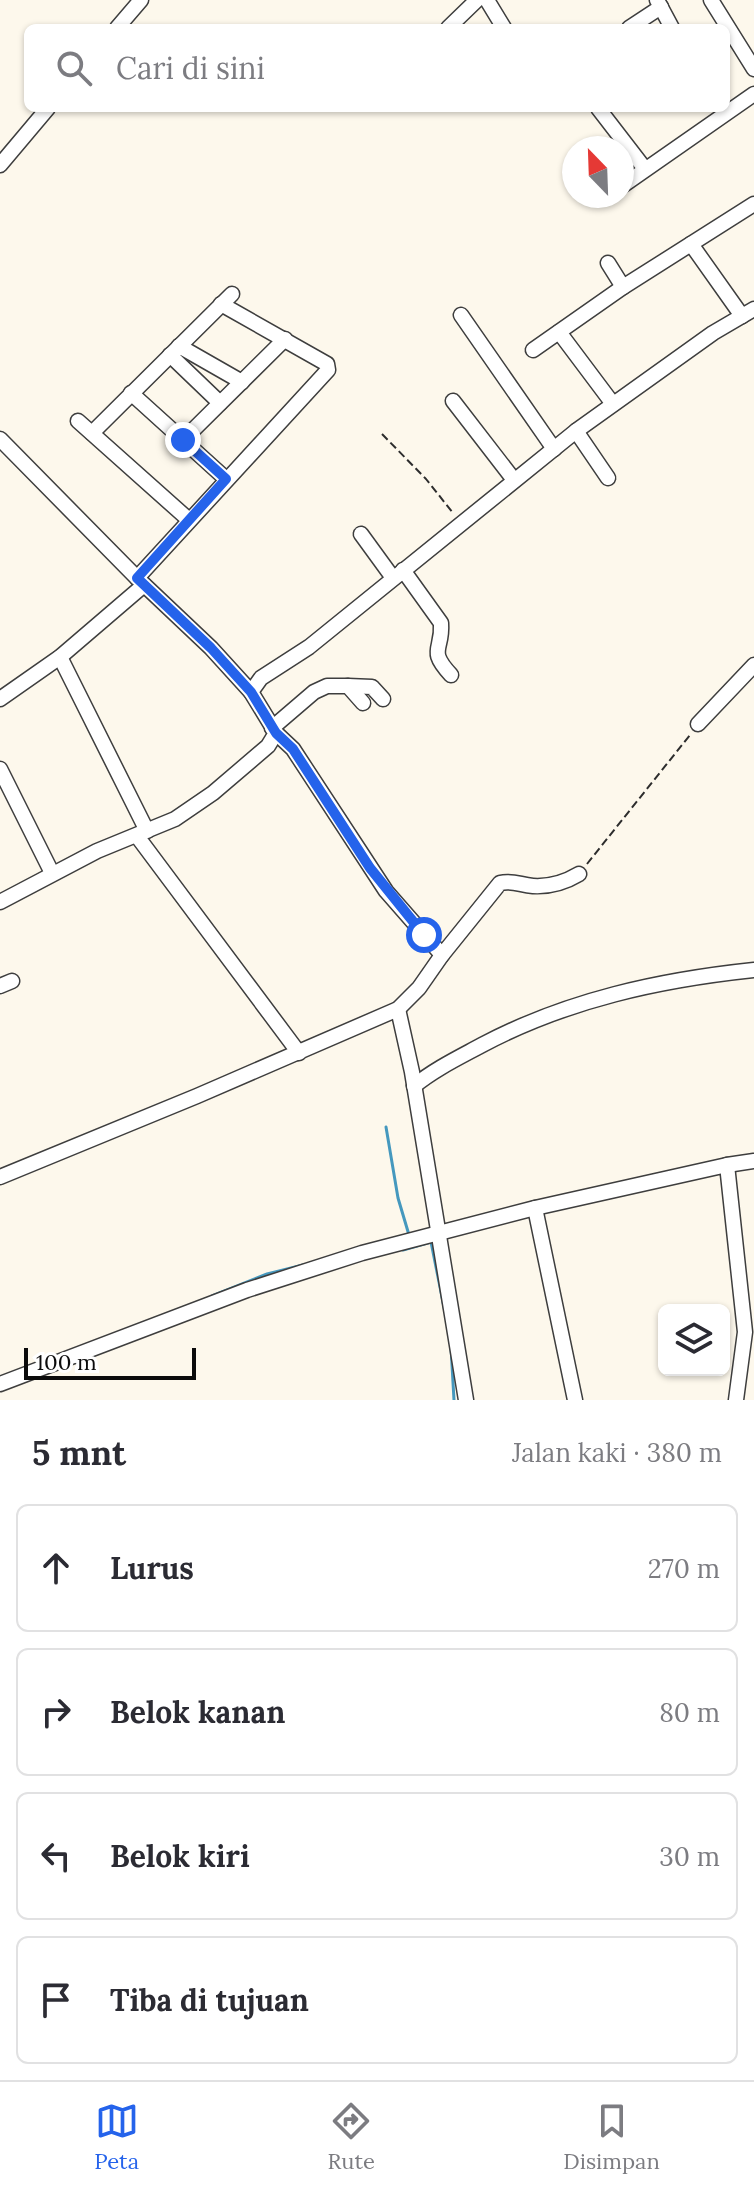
<!DOCTYPE html>
<html lang="id">
<meta charset="utf-8">
<style>
:root{--surface:#fff;--page:#f7f7f7;--text:#2b2b33;--muted:#7c7c81;--line:#e1e1e2;--accent:#2563eb}
body{margin:0;font-family:Lora,serif;background:var(--page);color:var(--text)}
.controls{position:absolute;right:24px;bottom:24px;display:grid;overflow:hidden;border-radius:12px;box-shadow:0 2px 6px #0004}
.controls button{width:72px;height:72px;display:grid;place-items:center;padding:0;border:0;border-bottom:2px solid var(--line);background:var(--surface);color:var(--text);font:40px sans-serif}
.compass{position:absolute;left:562px;top:136px;width:72px;height:72px;border-radius:50%;background:var(--surface);box-shadow:0 2px 6px #0004;rotate:337deg}
.scale{position:absolute;left:24px;bottom:20px;width:172px;box-sizing:border-box;padding-left:8px;border:4px solid #0b0b0b;border-top:0;font-size:22px;line-height:28px;white-space:nowrap;color:#0b0b0b;-webkit-text-stroke:6px #fff;paint-order:stroke}
.stop{position:absolute;width:24px;height:24px;margin:-18px;border:6px solid #2563eb;border-radius:50%;background:#fff}
.stop.end{background:#2563eb;border-color:#fff;box-shadow:0 2px 8px #0008}
.list{margin:0;padding:0;list-style:none}
h2{display:flex;justify-content:space-between;align-items:center;height:104px;margin:0;padding:0 32px;font-size:34px}
h2 small{font-size:26px;font-weight:400;color:var(--muted)}
.list li{display:grid;grid-template-columns:52px 1fr auto;gap:24px;align-items:center;box-sizing:border-box;height:128px;margin:0 16px 16px;padding:0 16px;border:2px solid var(--line);border-radius:12px}
.list b{display:block;font-size:30px;white-space:nowrap}
.list em{font-size:26px;font-style:normal;color:var(--muted)}
.icon{flex:none;width:44px;height:44px;fill:none;stroke:currentColor;stroke-width:2;stroke-linecap:round;stroke-linejoin:round}
.map{position:relative;flex:none;width:754px;height:1400px;overflow:hidden}
.search{position:absolute;background:var(--surface);box-shadow:0 2px 6px #0004;left:24px;right:24px;top:24px;height:88px;display:flex;align-items:center;gap:20px;box-sizing:border-box;padding:0 28px;border-radius:12px;color:var(--muted);font-size:30px}
.sheet{height:680px;background:var(--surface)}
nav{display:flex;justify-content:space-around;align-items:center;box-sizing:border-box;height:112px;border-top:2px solid var(--line);background:var(--surface);font-size:22px;color:var(--muted)}
nav a{display:grid;justify-items:center;gap:4px}
nav .on{color:var(--accent)}
.map>svg:first-child{display:block}
.lines{fill:none;stroke-linecap:round;stroke-linejoin:round}
.stream{stroke:#4598be;stroke-width:3}
.minor-casing{stroke:#3e3e3e;stroke-width:17}
.path{stroke:#2d2d2d;stroke-width:2;stroke-dasharray:8 4;stroke-linecap:butt}
.minor{stroke:#fff;stroke-width:14}
.route{stroke:#2563eb;stroke-width:10}
</style>
<div class="map">
<svg width="754" height="1400" viewBox="0 0 754 1400">
<rect width="100%" height="100%" fill="#fdf8ec"/>
<g class="lines">
<g class="stream">
<polyline points="386,1127 398,1198 409,1235"/>
<polyline points="403,1250 431,1242 445,1312"/>
<polyline points="212,1296 267,1274 303,1265"/>
<polyline points="451,1347 454,1400"/>
</g>
<defs>
<g id="minor">
<polyline points="487,0 504,28"/>
<polyline points="657,0 672,28"/>
<polyline points="711,0 754,69"/>
<polyline points="117,28 141,0"/>
<polyline points="448,28 477,0"/>
<polyline points="629,28 661,7"/>
<polyline points="598,108 645,169"/>
<polyline points="0,165 48,108"/>
<polyline points="622,186 754,94"/>
<polyline points="691,244 742,316"/>
<polyline points="608,263 623,287 754,204"/>
<polyline points="221,304 327,364 328,370 137,578 211,648 251,692"/>
<polyline points="461,315 554,449"/>
<polyline points="559,332 613,404"/>
<polyline points="179,346 242,382"/>
<polyline points="533,350 623,287"/>
<polyline points="170,355 220,403"/>
<polyline points="131,393 226,479"/>
<polyline points="453,401 514,480"/>
<polyline points="78,421 189,520"/>
<polyline points="576,431 608,478"/>
<polyline points="92,433 232,294"/>
<polyline points="0,439 137,578"/>
<polyline points="183,440 285,339"/>
<polyline points="361,534 393,578"/>
<path d="M 403,570 L 441,623 C 443,651 427,649 451,675"/>
<polyline points="60,657 147,831"/>
<polyline points="348,686 372,687 383,699"/>
<polyline points="0,699 60,657 144,585"/>
<polyline points="698,724 754,665"/>
<polyline points="272,728 314,692 327,686 348,686 363,703"/>
<polyline points="276,733 293,749 386,891 442,955"/>
<polyline points="0,769 52,873"/>
<polyline points="137,836 299,1053"/>
<polyline points="0,902 97,851 175,819 213,793 268,746 276,733 251,692 261,678 309,647 576,431 713,333 754,309"/>
<polyline points="0,986 12,981"/>
<polyline points="398,1009 412,1072 466,1400"/>
<path d="M 414,1086 C 435,1069 458,1058 482,1045 C 567,1000 659,980 754,970"/>
<polyline points="727,1165 754,1161"/>
<path d="M 0,1177 L 197,1096 L 398,1009 L 419,988 L 442,955 L 500,883 C 513,880 520,885 533,886 C 550,887 564,883 579,874"/>
<polyline points="535,1208 575,1400"/>
<polyline points="0,1384 247,1290 362,1253 535,1208 727,1165 745,1332 736,1400"/>
</g>
</defs>
<use href="#minor" class="minor-casing"/>
<g class="path">
<polyline points="382,434 426,479 453,513"/>
<polyline points="587,864 690,735"/>
</g>
<use href="#minor" class="minor"/>
</g>
<g class="lines">
<polyline class="route" points="183,440 226,479 137,578 211,648 251,692 276,733 293,749 370,868 424,935"/>
</g>
</svg>
<div class="controls">
<button><svg class="icon" aria-label="layers" viewBox="0 0 24 24"><path d="M12 4l9 5-9 5-9-5zM3 14l9 5 9-5"/></svg></button>
</div>
<svg class="compass" viewBox="-18 -18 36 36"><path d="M0-13l5 13h-10z" fill="#e53935"/><path d="M0 13l5-13h-10z" fill="#7c7c81"/></svg>
<div class="scale">100 m</div>
<div class="stop" style="left:424px;top:935px"></div>
<div class="stop end" style="left:183px;top:440px"></div>
<div class="search"><svg class="icon" aria-label="search" viewBox="0 0 24 24"><circle cx="10" cy="10" r="6"/><path d="M15 15l6 6"/></svg>Cari di sini</div>
</div>
<section class="sheet">
<h2>5 mnt<small>Jalan kaki · 380 m</small></h2>
<ul class="list">
<li><svg class="icon" aria-label="ahead" viewBox="0 0 24 24"><path d="M12 20V5M6 11l6-6 6 6"/></svg><div><b>Lurus</b></div><em>270 m</em></li>
<li><svg class="icon" aria-label="right" viewBox="0 0 24 24"><path d="M7 20v-9h11M14 6l5 5-5 5"/></svg><div><b>Belok kanan</b></div><em>80 m</em></li>
<li><svg class="icon" aria-label="left" viewBox="0 0 24 24"><path d="M17 20v-9H6M10 6l-5 5 5 5"/></svg><div><b>Belok kiri</b></div><em>30 m</em></li>
<li><svg class="icon" aria-label="arrive" viewBox="0 0 24 24"><path d="M6 21V4h12l-3 4 3 4H6"/></svg><div><b>Tiba di tujuan</b></div></li>
</ul>
</section>
<nav>
<a class="on"><svg class="icon" aria-label="map" viewBox="0 0 24 24"><path d="M3 6l6-2 6 2 6-2v14l-6 2-6-2-6 2zM9 4v14M15 6v14"/></svg>Peta</a>
<a><svg class="icon" aria-label="directions" viewBox="0 0 24 24"><path d="M12 3l9 9-9 9-9-9zM9 14v-3h6M13 9l2 2-2 2"/></svg>Rute</a>
<a><svg class="icon" aria-label="saved" viewBox="0 0 24 24"><path d="M7 4h10v16l-5-4-5 4z"/></svg>Disimpan</a>
</nav>
